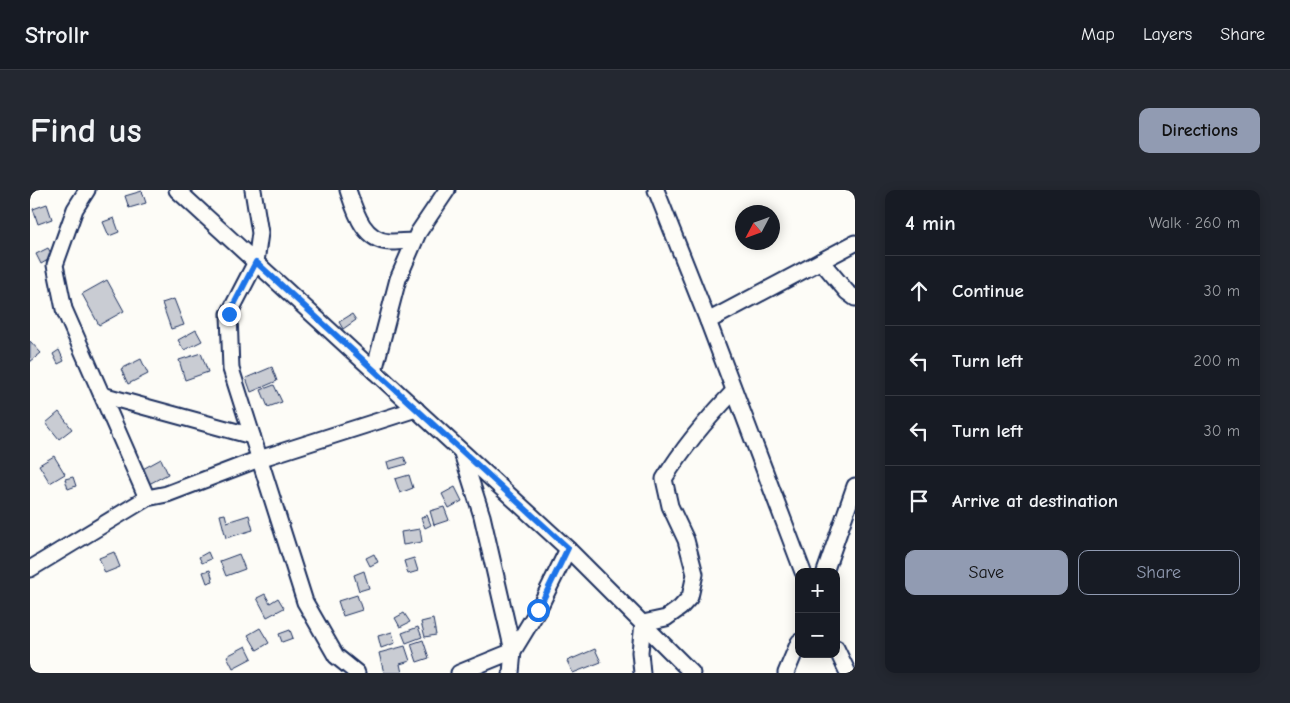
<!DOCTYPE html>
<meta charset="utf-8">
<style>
:root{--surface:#171b24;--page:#242831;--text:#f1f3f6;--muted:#9ea1a6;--line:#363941;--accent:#919bb2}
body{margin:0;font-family:"Comic Neue",sans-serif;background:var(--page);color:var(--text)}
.controls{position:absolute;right:15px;bottom:15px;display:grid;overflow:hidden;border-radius:10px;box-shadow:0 2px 12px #0003}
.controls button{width:45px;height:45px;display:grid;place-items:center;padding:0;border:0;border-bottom:1px solid var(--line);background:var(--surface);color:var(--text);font:25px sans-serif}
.compass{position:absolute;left:705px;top:15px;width:45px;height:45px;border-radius:50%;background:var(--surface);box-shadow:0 2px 12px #0003;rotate:229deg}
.stop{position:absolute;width:15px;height:15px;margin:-11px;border:4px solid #1a73e8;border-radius:50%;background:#fff}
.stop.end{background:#1a73e8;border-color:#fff;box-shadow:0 1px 5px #0008}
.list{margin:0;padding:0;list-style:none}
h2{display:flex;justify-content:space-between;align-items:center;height:65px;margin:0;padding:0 20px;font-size:21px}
h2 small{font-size:16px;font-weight:400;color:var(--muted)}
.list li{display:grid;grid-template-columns:32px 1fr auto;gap:15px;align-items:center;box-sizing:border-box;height:70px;padding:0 20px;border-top:1px solid var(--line)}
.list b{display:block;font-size:19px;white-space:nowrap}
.list em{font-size:16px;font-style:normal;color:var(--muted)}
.actions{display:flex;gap:10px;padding:15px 20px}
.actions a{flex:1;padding:11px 0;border:1px solid var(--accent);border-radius:10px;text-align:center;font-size:18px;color:var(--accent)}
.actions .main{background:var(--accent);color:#111}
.icon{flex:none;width:28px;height:28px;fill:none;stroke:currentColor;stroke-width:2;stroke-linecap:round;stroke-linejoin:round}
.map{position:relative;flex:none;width:825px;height:483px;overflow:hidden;border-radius:10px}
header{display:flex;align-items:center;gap:30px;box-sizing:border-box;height:70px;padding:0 25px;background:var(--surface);border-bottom:1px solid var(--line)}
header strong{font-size:24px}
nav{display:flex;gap:28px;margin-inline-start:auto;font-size:18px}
.intro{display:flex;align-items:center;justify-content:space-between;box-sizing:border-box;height:120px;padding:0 30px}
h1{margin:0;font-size:35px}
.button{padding:12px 22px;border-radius:10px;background:var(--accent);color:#111;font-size:18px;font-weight:700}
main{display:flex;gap:30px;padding:0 30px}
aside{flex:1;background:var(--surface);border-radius:10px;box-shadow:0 2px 12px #0003}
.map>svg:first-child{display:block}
.building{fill:#c9ccd3;stroke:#1b2f5e}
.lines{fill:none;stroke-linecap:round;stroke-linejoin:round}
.minor-casing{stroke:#1b2f5e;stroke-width:19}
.minor{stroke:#fdfcf7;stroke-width:15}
.route{stroke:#1a73e8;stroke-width:6}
</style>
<header>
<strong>Strollr</strong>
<nav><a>Map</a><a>Layers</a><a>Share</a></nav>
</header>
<div class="intro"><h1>Find us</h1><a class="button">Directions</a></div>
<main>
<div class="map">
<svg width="825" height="483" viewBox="0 0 825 483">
<rect width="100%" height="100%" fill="#fdfcf7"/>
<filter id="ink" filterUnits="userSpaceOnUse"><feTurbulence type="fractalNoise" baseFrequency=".02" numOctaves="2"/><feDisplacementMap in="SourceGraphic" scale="10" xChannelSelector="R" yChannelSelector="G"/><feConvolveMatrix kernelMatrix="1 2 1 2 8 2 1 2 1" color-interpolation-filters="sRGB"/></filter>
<g filter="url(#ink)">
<g class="building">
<polygon points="112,1 116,13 99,18 95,6"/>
<polygon points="17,14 22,29 8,34 3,19"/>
<polygon points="84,28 89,42 79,46 73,32"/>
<polygon points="18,58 23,67 11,74 6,64"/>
<polygon points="77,90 94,121 69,135 52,104"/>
<polygon points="144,109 154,135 141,139 132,113"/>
<polygon points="322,124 326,130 313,139 309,132"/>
<polygon points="166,140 172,151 154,160 148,150"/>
<polygon points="0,151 11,163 0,172"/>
<polygon points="29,160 34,171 28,174 23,164"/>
<polygon points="171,163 178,182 155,190 149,170"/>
<polygon points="111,169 118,184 98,194 91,179"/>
<polygon points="242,177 247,191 221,202 216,188"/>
<polygon points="244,195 252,212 238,217 231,200"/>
<polygon points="29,222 42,239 29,249 16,233"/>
<polygon points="24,266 35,284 20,293 9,275"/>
<polygon points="374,267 377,274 359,279 357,272"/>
<polygon points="131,269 138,284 119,294 111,280"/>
<polygon points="379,285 383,298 370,303 365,289"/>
<polygon points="43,287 46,296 38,299 35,289"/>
<polygon points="425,297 432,311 419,318 412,304"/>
<polygon points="414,317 419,330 404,335 400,321"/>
<polygon points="195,324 197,332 219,325 223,340 196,348 190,325"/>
<polygon points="397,325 401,335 395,338 391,328"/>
<polygon points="390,339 392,352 373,355 371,342"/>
<polygon points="84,362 90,377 75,383 69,368"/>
<polygon points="178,362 181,369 172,373 169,367"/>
<polygon points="209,364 215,379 196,386 190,371"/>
<polygon points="344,364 348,372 340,376 336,368"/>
<polygon points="384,368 388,381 378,384 374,371"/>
<polygon points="180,380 183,391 177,393 173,382"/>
<polygon points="334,381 339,398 329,401 324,385"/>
<polygon points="235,404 240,413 248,408 254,418 237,427 227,408"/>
<polygon points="327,405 332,420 313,426 308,411"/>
<polygon points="374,423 380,432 370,437 365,428"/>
<polygon points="403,429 406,445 395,447 391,432"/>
<polygon points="388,437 392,447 376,453 372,443"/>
<polygon points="230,438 239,453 227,460 218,445"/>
<polygon points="260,440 263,448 252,452 249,444"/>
<polygon points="362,442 365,453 351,458 348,446"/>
<polygon points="393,450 399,468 387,472 381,454"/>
<polygon points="216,456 222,468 203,478 197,466"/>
<polygon points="375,456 380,471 370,474 372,483 354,483 349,463"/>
<polygon points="565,459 571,472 543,483 537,471"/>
</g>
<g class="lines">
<defs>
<g id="minor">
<polyline points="57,0 45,19 25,75 34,119 117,308"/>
<polyline points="147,0 538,359 662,483"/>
<polyline points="223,0 230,43 226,72 199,124 201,179 275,412 306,466 327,483"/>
<path d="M 318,0 C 325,21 333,51 360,52 C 368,52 376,51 384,51"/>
<polyline points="626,0 678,131 773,382"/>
<polyline points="791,71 817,102 825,108"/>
<polyline points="678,131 825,53"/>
<polyline points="344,181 368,89 388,43 417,0"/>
<polyline points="72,205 222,246"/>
<polyline points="0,379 117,308 137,304 229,269 386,219"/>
<polyline points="795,382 825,296"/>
<polyline points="806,458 818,483"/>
<polyline points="429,483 483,461 452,326 432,263"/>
<polyline points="481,483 483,461 508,420 538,359"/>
<path d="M 612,483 L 610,462 L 613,433 L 636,428 L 650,418 L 660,407 L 665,384 L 656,350 L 640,316 L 634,289 C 654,256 678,228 704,201"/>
<polyline points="756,483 769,452"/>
</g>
</defs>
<use href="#minor" class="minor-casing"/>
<use href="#minor" class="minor"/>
</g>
</g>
<g class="lines" filter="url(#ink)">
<polyline class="route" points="199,124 226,72 538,358 508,420"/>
</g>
</svg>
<div class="controls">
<button>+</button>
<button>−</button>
</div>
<svg class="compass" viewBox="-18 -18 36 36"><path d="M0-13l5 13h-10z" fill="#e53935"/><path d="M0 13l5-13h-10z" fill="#9ea1a6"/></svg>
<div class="stop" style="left:508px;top:420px"></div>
<div class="stop end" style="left:199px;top:124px"></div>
</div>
<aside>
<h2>4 min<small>Walk · 260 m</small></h2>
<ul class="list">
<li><svg class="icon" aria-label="ahead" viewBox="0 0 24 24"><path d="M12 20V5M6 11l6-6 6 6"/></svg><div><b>Continue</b></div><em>30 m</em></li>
<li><svg class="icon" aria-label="left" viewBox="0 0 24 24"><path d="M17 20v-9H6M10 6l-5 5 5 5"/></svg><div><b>Turn left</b></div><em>200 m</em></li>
<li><svg class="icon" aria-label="left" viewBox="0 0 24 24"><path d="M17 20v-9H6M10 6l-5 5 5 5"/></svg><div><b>Turn left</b></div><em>30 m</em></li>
<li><svg class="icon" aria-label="arrive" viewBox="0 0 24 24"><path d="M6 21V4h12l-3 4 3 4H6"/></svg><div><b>Arrive at destination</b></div></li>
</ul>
<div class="actions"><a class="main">Save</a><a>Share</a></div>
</aside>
</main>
